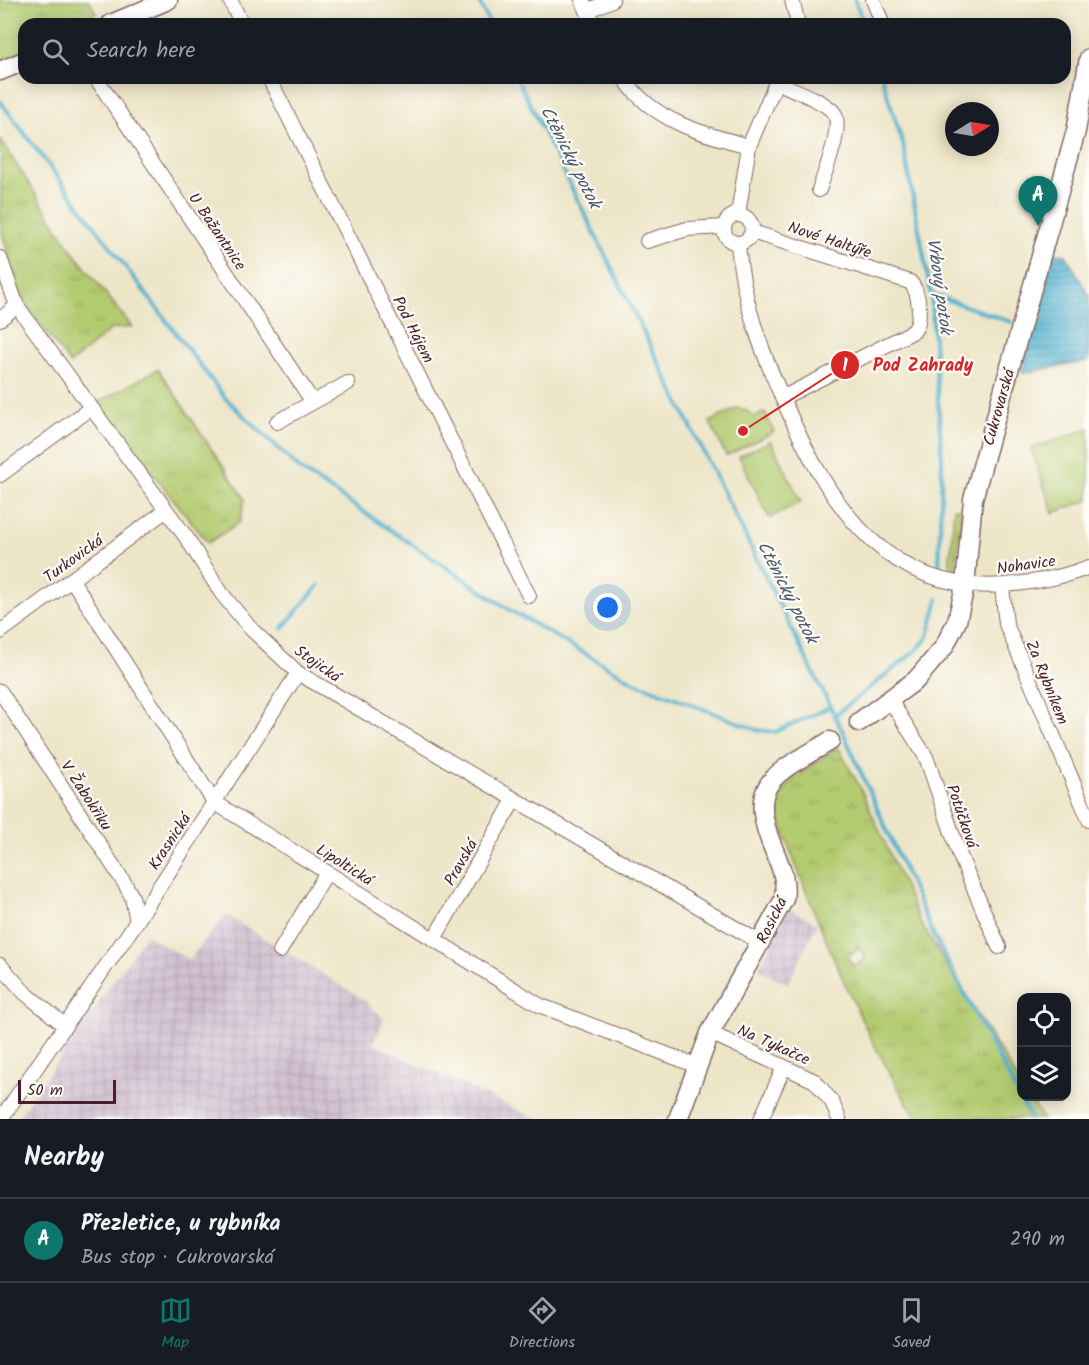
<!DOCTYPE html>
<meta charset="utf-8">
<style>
:root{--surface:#171b24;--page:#20242c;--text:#f1f3f6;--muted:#9ea1a6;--line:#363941;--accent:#0f766e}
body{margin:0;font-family:Kalam,sans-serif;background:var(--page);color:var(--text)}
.controls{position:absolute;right:18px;bottom:18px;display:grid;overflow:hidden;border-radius:12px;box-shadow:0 3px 15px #0003}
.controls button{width:54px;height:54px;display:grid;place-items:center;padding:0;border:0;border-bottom:2px solid var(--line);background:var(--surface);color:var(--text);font:30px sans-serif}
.compass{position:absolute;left:945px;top:102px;width:54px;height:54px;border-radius:50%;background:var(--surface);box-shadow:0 3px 15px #0003;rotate:79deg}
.scale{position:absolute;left:18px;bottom:15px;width:98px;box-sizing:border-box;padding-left:6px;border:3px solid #4a1f2b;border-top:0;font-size:16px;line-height:21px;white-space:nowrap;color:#4a1f2b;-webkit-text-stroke:4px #fdfcf7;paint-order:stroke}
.you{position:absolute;left:608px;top:608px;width:21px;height:21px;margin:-15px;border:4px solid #fff;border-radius:50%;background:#1a73e8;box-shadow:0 0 0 9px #1a73e833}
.badge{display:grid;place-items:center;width:39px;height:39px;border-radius:50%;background:var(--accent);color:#fff;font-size:20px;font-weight:700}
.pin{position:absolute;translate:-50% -50px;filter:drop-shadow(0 2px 3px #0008)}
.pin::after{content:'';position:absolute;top:32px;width:21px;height:18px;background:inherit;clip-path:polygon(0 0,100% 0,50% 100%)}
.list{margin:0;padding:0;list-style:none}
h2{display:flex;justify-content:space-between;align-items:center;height:78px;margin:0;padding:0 24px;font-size:26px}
h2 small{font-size:20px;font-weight:400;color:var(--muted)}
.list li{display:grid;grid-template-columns:39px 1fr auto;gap:18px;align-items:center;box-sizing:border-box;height:84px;padding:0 24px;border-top:2px solid var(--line)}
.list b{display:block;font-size:22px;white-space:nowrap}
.list p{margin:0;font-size:20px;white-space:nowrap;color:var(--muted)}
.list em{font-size:20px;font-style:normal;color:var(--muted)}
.icon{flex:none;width:33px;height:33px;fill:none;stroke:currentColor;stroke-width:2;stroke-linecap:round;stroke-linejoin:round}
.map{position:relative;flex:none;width:1089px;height:1119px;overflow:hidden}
.search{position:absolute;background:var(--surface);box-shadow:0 3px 15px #0003;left:18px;right:18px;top:18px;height:66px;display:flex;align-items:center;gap:15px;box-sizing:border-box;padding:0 21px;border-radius:18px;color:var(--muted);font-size:22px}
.sheet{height:162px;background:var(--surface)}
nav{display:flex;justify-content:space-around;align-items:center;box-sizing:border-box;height:84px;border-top:2px solid var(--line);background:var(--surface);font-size:16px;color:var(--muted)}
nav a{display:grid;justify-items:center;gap:3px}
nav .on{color:var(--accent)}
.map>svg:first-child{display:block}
.industrial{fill:url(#industrial-grid)}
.grass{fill:url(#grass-tufts);stroke:#7e744d;stroke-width:1.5;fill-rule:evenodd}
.green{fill:#b2ca6f;stroke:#7e744d;stroke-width:1.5}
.water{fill:url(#water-rules);stroke:#4c687c;stroke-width:1.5}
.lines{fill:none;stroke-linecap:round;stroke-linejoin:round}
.stream{stroke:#4fb0ce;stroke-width:4}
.street-casing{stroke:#836462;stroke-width:16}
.secondary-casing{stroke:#836462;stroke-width:21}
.street{stroke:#fff;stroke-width:14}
.secondary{stroke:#fff;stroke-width:18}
.labels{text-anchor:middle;stroke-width:4.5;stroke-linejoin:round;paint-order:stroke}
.street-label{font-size:16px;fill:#4a1f2b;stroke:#fdfcf7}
.water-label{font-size:18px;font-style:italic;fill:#4c596c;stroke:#fdfcf7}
.leader{fill:none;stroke:#d62828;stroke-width:2}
.callout-dot{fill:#d62828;stroke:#fdfcf7;stroke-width:2}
.mark-label{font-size:18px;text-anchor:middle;font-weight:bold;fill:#fff}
.callout-label{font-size:18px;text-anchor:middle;font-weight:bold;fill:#d62828;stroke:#fdfcf7;stroke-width:4.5;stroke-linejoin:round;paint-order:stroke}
</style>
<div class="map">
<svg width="1089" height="1119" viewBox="0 0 1089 1119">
<defs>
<pattern id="industrial-grid" width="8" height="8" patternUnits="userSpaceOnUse" patternTransform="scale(1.5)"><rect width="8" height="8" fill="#cfbdcf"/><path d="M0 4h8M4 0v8" fill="none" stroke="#b3a2b2"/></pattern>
<pattern id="grass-tufts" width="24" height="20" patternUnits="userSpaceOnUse" patternTransform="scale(1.5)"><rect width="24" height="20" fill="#b2ca6f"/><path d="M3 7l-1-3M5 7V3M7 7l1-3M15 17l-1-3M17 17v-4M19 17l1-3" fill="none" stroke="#9bad60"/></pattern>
<pattern id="water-rules" width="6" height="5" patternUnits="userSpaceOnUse" patternTransform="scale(1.5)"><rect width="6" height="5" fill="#4fb0ce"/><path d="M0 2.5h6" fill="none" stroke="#448fa7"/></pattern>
</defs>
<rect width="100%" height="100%" fill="#fdfcf7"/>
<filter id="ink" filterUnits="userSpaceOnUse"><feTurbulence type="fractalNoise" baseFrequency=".0167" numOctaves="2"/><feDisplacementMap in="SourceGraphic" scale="12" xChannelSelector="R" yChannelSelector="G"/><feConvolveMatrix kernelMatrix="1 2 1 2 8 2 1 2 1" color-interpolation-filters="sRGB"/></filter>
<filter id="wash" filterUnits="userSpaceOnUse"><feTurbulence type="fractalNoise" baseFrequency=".008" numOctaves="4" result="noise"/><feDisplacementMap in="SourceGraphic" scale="24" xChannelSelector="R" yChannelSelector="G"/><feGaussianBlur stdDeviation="1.35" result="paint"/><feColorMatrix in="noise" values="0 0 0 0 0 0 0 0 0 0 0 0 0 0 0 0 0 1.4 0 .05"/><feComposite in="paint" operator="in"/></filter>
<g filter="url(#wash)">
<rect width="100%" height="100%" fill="#ede5c7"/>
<g class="industrial">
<polygon points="788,908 817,924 788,984 759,969"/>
<polygon points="226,915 363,999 384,1019 373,1044 538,1119 17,1119 146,935 189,960"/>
</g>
<g class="grass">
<polygon points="0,0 89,0 96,13 75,24 24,24 24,50 0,63"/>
<polygon points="0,139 73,252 132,327 111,329 70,364 23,301 1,230"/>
<polygon points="158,369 245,499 240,522 208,543 97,403"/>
<polygon points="954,508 962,509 955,573 949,572"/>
<path d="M 838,747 L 861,789 L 920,922 L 1021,1085 L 1022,1096 L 1029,1097 L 1043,1119 L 917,1119 C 875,1053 844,985 815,913 C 800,877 786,842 775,805 L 792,780 ZM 858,945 L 866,959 L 853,966 L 847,956 L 858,950 L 856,946 Z"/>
</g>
<g class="green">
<polygon points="737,408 746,410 754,417 765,412 774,432 726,456 710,422"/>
<polygon points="1089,428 1089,500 1053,513 1031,449"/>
<polygon points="771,441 801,502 769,518 739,456"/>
</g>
<polygon class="water" points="1052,252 1066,255 1089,295 1089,361 1022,373 1030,329"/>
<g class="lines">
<g class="stream">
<polyline points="478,0 490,24"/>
<polyline points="855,0 864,24"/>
<polyline points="517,78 843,732 933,934 1031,1119"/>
<polyline points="882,78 903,144 931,294 942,459 939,573"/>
<polyline points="0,101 225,398 301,470 510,610 634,682 757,730 775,732 830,707"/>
<polyline points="931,294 1011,322"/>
<polyline points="282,629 319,585"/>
<polyline points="834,716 917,650 928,637 938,599"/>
</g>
</g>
</g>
<g filter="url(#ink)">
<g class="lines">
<defs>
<g id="street">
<polyline points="230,0 242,24"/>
<polyline points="582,0 594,24"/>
<polyline points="792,0 798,24"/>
<polyline points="873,0 881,20"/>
<polyline points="587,11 612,0"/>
<polyline points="96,78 313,402"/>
<polyline points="269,78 529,596"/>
<path d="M 624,78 C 652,121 702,134 749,146"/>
<path d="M 776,82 C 791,89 826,101 834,113 C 844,127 824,174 819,190"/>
<polyline points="738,214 749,146 778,78"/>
<circle cx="738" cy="229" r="14"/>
<path d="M 752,232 L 910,282 C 920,292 922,320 914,331 L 782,398"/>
<polyline points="647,241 687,229 723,227"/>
<path d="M 738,243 C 742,301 762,352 785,404 C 831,510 892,603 1023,583 C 1046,580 1067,576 1089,567"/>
<polyline points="0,258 17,306 186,537 222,594 251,629 298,673 761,943"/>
<polyline points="0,319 17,306"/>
<polyline points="277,422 348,383"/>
<polyline points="0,475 91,408"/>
<polyline points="72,580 214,802 539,1005 697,1066"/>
<polyline points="1002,586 1006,624 1089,820"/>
<polyline points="0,632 165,511"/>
<polyline points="0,691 125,884 132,897 137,921"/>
<polyline points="890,700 926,757 960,856 999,947"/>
<polyline points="434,939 514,800"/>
<polyline points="280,951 327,872"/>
<polyline points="0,965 25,993 64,1025"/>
<polyline points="710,1033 815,1081 832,1102 839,1119"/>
<polyline points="1,1119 137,921 298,673"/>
<polyline points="761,1119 784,1067"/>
</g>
<g id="secondary">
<polyline points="111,24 168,0"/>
<polyline points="0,71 24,61"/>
<polyline points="859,722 916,680 944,647 957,621 965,586 973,499 1076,131 1089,58"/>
<path d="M 678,1119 L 710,1033 L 784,899 C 787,881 781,867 774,850 C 744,780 777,774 830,741"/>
</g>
</defs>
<use href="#street" class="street-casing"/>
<use href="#secondary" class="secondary-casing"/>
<use href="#street" class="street"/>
<use href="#secondary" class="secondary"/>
</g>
</g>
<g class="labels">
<g class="street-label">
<text transform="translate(218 231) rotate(56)" y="6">U Bažantnice</text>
<text transform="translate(830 239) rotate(18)" y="6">Nové Haltýře</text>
<text transform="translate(414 329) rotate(63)" y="6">Pod Hájem</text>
<text transform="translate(998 407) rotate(-74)" y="6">Cukrovarská</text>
<text transform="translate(73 558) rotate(-36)" y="6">Turkovická</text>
<text transform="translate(1026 564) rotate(-8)" y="6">Nohavice</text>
<text transform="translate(318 663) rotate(35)" y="6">Stojická</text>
<text transform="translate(1048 682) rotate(68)" y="6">Za Rybníkem</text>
<text transform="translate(87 795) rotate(57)" y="6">V Žabokřiku</text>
<text transform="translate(963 816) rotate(71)" y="6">Potůčková</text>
<text transform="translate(169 841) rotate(-57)" y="6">Krasnická</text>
<text transform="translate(460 862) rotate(-60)" y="6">Pravská</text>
<text transform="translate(345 864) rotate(32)" y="6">Lipoltická</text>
<text transform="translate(771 920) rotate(-64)" y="6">Rosická</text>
<text transform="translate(774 1044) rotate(24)" y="6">Na Tykačce</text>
</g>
<g class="water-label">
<text transform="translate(571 157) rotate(63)" y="6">Ctěnický potok</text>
<text transform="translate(940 286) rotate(82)" y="6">Vrbový potok</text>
<text transform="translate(788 592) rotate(63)" y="6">Ctěnický potok</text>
</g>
</g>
<path class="leader" d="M743 431L845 365"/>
<g class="callout-dot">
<circle cx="743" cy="431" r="6"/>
<circle cx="845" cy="365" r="15"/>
</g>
<g class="mark-label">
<text x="845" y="371">1</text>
</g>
<g class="callout-label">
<text x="923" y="371">Pod Zahrady</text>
</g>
</svg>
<div class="controls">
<button><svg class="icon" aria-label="locate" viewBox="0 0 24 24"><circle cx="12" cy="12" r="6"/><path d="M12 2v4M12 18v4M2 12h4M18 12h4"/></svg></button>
<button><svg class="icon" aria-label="layers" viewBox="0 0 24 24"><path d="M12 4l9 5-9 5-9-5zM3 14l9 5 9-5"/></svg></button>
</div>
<svg class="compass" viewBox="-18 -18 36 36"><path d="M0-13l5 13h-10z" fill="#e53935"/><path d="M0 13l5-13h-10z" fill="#9ea1a6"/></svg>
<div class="scale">50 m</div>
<div class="you"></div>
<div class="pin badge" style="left:1038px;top:226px">A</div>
<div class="search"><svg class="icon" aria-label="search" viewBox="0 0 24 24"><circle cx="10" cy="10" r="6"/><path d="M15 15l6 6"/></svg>Search here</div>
</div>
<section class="sheet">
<h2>Nearby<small></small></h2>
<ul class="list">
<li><span class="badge">A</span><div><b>Přezletice, u rybníka</b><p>Bus stop · Cukrovarská</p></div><em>290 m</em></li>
</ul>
</section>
<nav>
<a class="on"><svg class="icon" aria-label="map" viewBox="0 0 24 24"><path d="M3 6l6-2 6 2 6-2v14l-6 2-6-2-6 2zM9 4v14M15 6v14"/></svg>Map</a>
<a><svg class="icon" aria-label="directions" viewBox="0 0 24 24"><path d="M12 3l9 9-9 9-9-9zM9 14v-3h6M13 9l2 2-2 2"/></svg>Directions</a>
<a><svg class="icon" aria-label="saved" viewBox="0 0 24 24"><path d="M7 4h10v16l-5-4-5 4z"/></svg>Saved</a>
</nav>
